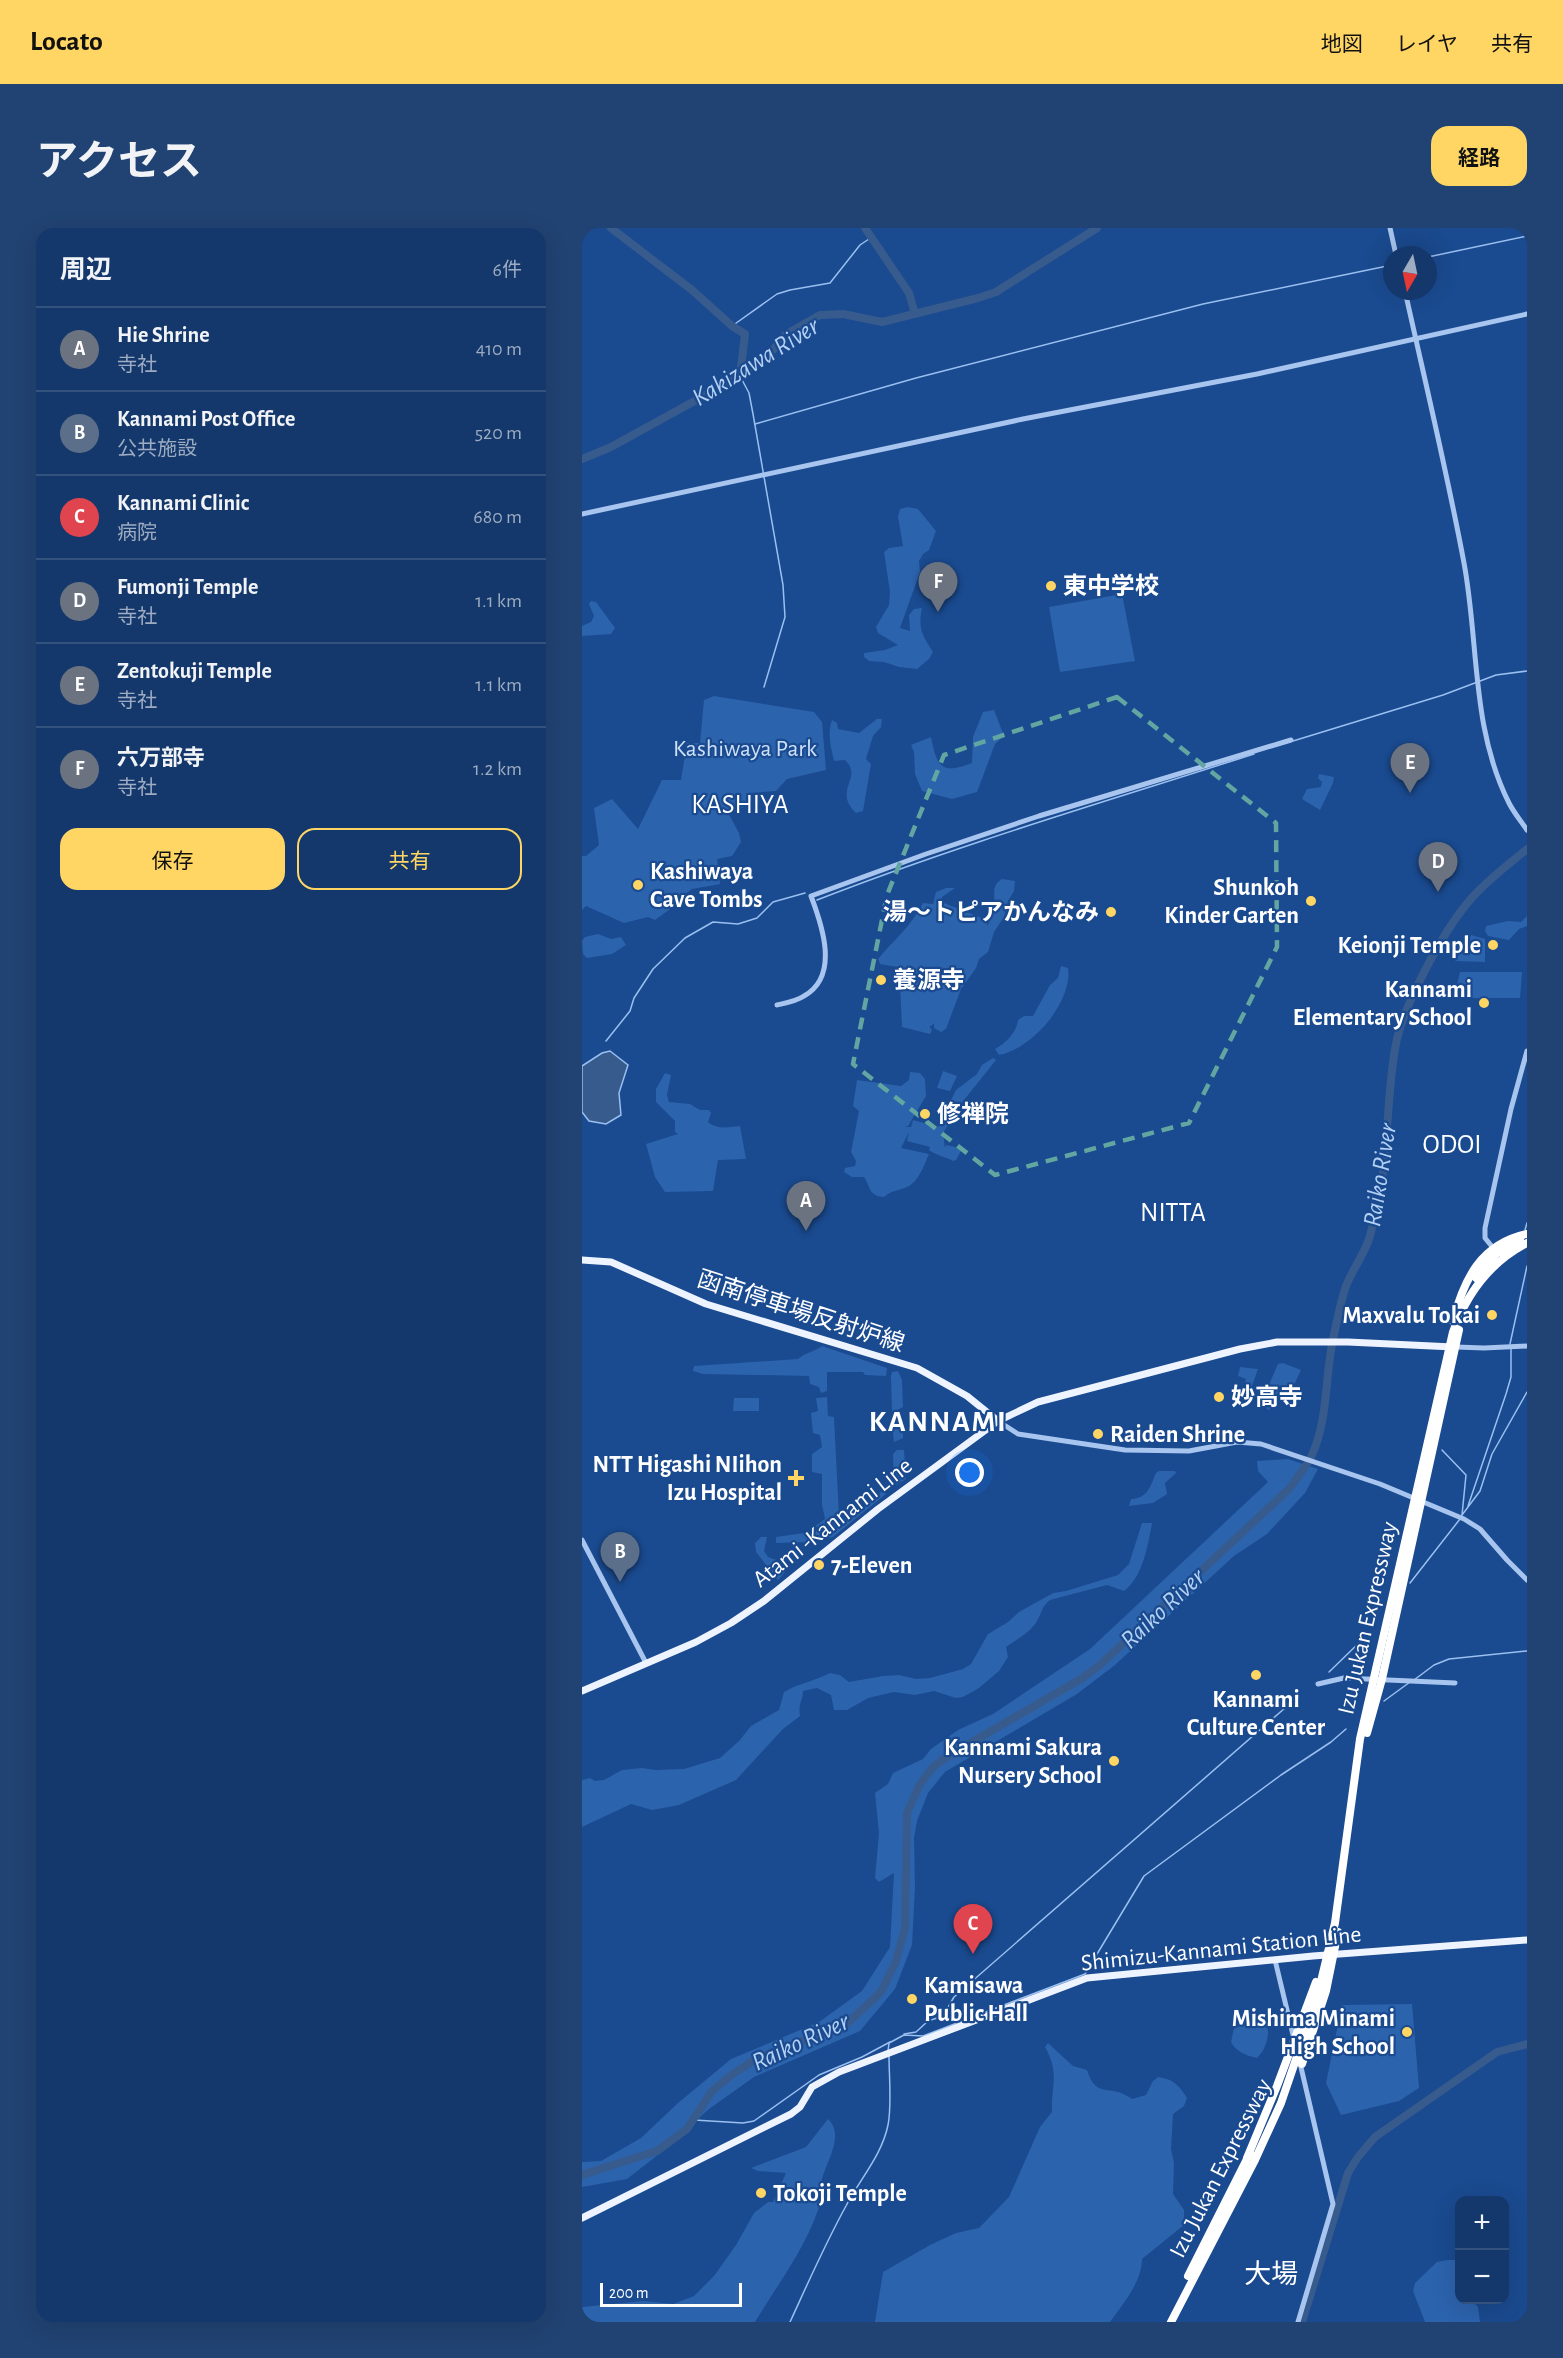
<!DOCTYPE html>
<html lang="ja">
<meta charset="utf-8">
<style>
:root{--surface:#14386b;--page:#214373;--text:#f1f3f6;--muted:#9dacc1;--line:#33527e;--accent:#ffd664}
body{margin:0;font-family:"Alegreya Sans","Noto Sans JP",sans-serif;background:var(--page);color:var(--text)}
.controls{position:absolute;right:18px;bottom:18px;display:grid;overflow:hidden;border-radius:12px;box-shadow:0 6px 24px #0002}
.controls button{width:54px;height:54px;display:grid;place-items:center;padding:0;border:0;border-bottom:2px solid var(--line);background:var(--surface);color:var(--text);font:30px sans-serif}
.compass{position:absolute;left:801px;top:18px;width:54px;height:54px;border-radius:50%;background:var(--surface);box-shadow:0 6px 24px #0002;rotate:189deg}
.scale{position:absolute;left:18px;bottom:15px;width:142px;box-sizing:border-box;padding-left:6px;border:3px solid #fff;border-top:0;font-size:16px;line-height:21px;white-space:nowrap;color:#fff;-webkit-text-stroke:4px #1a4a8f;paint-order:stroke}
.you{position:absolute;left:388px;top:1245px;width:21px;height:21px;margin:-15px;border:4px solid #fff;border-radius:50%;background:#1a73e8;box-shadow:0 0 0 9px #1a73e833}
.badge{display:grid;place-items:center;width:39px;height:39px;border-radius:50%;background:var(--accent);color:#fff;font-size:20px;font-weight:700}
.pin{position:absolute;translate:-50% -50px;filter:drop-shadow(0 2px 3px #0008)}
.pin::after{content:'';position:absolute;top:32px;width:21px;height:18px;background:inherit;clip-path:polygon(0 0,100% 0,50% 100%)}
.list{margin:0;padding:0;list-style:none}
h2{display:flex;justify-content:space-between;align-items:center;height:78px;margin:0;padding:0 24px;font-size:26px}
h2 small{font-size:20px;font-weight:400;color:var(--muted)}
.list li{display:grid;grid-template-columns:39px 1fr auto;gap:18px;align-items:center;box-sizing:border-box;height:84px;padding:0 24px;border-top:2px solid var(--line)}
.list b{display:block;font-size:22px;white-space:nowrap}
.list p{margin:0;font-size:20px;white-space:nowrap;color:var(--muted)}
.list em{font-size:20px;font-style:normal;color:var(--muted)}
.actions{display:flex;gap:12px;padding:18px 24px}
.actions a{flex:1;padding:14px 0;border:2px solid var(--accent);border-radius:18px;text-align:center;font-size:21px;color:var(--accent)}
.actions .main{background:var(--accent);color:#111}
.map{position:relative;flex:none;width:945px;height:2094px;overflow:hidden;border-radius:18px}
header{display:flex;align-items:center;gap:36px;box-sizing:border-box;height:84px;padding:0 30px;background:var(--accent);color:#111}
header strong{font-size:28px}
nav{display:flex;gap:33px;margin-inline-start:auto;font-size:21px}
.intro{display:flex;align-items:center;justify-content:space-between;box-sizing:border-box;height:144px;padding:0 36px}
h1{margin:0;font-size:42px}
.button{padding:15px 27px;border-radius:18px;background:var(--accent);color:#111;font-size:21px;font-weight:700}
main{display:flex;gap:36px;padding:0 36px}
aside{flex:1;background:var(--surface);border-radius:18px;box-shadow:0 6px 24px #0002}
.map>svg:first-child{display:block}
.green{fill:#2c63ad}
.water{fill:#385b8e;stroke:#9ac0f1;stroke-width:1.5}
.lines{fill:none;stroke-linecap:round;stroke-linejoin:round}
.stream{stroke:#9ac0f1;stroke-width:1.5}
.river{stroke:#385b8e;stroke-width:8}
.minor{stroke:#a7c5ee;stroke-width:5}
.major{stroke:#eef4ff;stroke-width:7}
.highway{stroke:#fff;stroke-width:8}
.marked{fill:none;stroke:#63a6a1;stroke-width:4.5;stroke-dasharray:12 8;stroke-linejoin:round}
.poi-dot{fill:#ffd664;stroke:#1a4a8f;stroke-width:2}
.labels{text-anchor:middle;stroke-width:4.5;stroke-linejoin:round;paint-order:stroke}
.poi-label{font-size:24px;font-weight:bold;fill:#fff;stroke:#1a4a8f;text-anchor:start}
.park-label{font-size:24px;fill:#cde0fa;stroke:#1a4a8f}
.street-label{font-size:24px;fill:#fff;stroke:#1a4a8f}
.water-label{font-size:26px;font-style:italic;fill:#b3d0f5;stroke:#1a4a8f}
.quarter-label{font-size:27px;fill:#fff;stroke:#1a4a8f}
.district-label{font-size:30px;font-weight:bold;letter-spacing:1.5px;fill:#fff;stroke:#1a4a8f}
</style>
<header>
<strong>Locato</strong>
<nav><a>地図</a><a>レイヤ</a><a>共有</a></nav>
</header>
<div class="intro"><h1>アクセス</h1><a class="button">経路</a></div>
<main>
<aside>
<h2>周辺<small>6件</small></h2>
<ul class="list">
<li><span class="badge" style="background:#6b7280">A</span><div><b>Hie Shrine</b><p>寺社</p></div><em>410 m</em></li>
<li><span class="badge" style="background:#5c6f8a">B</span><div><b>Kannami Post Office</b><p>公共施設</p></div><em>520 m</em></li>
<li><span class="badge" style="background:#e0444e">C</span><div><b>Kannami Clinic</b><p>病院</p></div><em>680 m</em></li>
<li><span class="badge" style="background:#6b7280">D</span><div><b>Fumonji Temple</b><p>寺社</p></div><em>1.1 km</em></li>
<li><span class="badge" style="background:#6b7280">E</span><div><b>Zentokuji Temple</b><p>寺社</p></div><em>1.1 km</em></li>
<li><span class="badge" style="background:#6b7280">F</span><div><b>六万部寺</b><p>寺社</p></div><em>1.2 km</em></li>
</ul>
<div class="actions"><a class="main">保存</a><a>共有</a></div>
</aside>
<div class="map">
<svg width="945" height="2094" viewBox="0 0 945 2094">
<rect width="100%" height="100%" fill="#1a4a8f"/>
<g class="green">
<path d="M 326,279 L 336,281 L 354,303 L 347,322 L 341,326 L 337,333 L 338,344 L 318,400 L 328,403 L 327,387 L 332,381 L 340,380 C 336,401 340,406 351,424 L 347,431 L 335,441 L 317,439 L 302,434 L 287,433 L 282,429 L 282,425 L 303,422 L 316,417 L 296,405 L 294,399 L 307,377 L 308,364 L 302,324 L 307,320 L 321,318 L 316,289 L 318,281 Z"/>
<polygon points="540,366 553,433 478,444 467,379"/>
<polygon points="9,373 14,374 33,400 29,406 0,408 0,398 9,394 12,388 7,376"/>
<polygon points="132,468 232,484 240,494 244,542 205,551 194,563 168,565 161,580 144,581 157,605 159,614 150,628 135,631 138,656 110,661 91,675 91,679 73,692 66,689 42,695 4,678 0,682 0,628 4,628 17,617 12,580 30,571 56,601 80,552 99,552 105,515 118,515 122,472"/>
<path d="M 412,482 L 422,508 L 413,516 L 395,564 L 370,571 L 340,563 L 333,546 L 332,524 L 329,517 L 349,509 C 355,539 359,547 390,535 L 391,509 L 401,484 Z"/>
<path d="M 295,491 L 300,491 L 299,499 L 291,508 L 284,531 L 289,536 L 281,583 L 274,585 C 250,562 282,550 263,532 L 252,533 C 249,519 245,506 250,492 L 255,495 L 256,501 L 277,505 Z"/>
<polygon points="737,546 752,549 751,555 738,582 720,571 725,561 739,559 740,554 736,550"/>
<path d="M 420,651 L 433,653 L 432,663 L 426,673 L 422,689 L 412,704 L 406,724 L 397,731 L 394,740 L 379,761 L 364,801 L 359,804 L 352,800 L 352,795 L 349,798 L 347,798 L 350,802 L 348,806 L 320,799 L 318,756 L 321,740 L 298,736 L 296,731 C 311,713 331,696 341,675 L 351,676 L 354,664 L 364,660 L 373,660 L 360,669 L 359,674 L 405,692 L 405,699 C 407,693 412,686 412,680 C 414,668 408,658 420,651 Z"/>
<polygon points="945,688 945,698 937,701 927,712 906,708 903,703 904,698 926,693 939,694"/>
<polygon points="16,706 29,711 39,709 44,717 30,726 5,730 1,726 0,713 3,709"/>
<polygon points="889,707 903,711 903,734 873,733"/>
<path d="M 479,738 L 486,740 C 491,774 450,821 417,827 L 413,821 C 424,815 435,804 436,792 L 442,788 L 451,788 L 468,757 L 476,750 Z"/>
<polygon points="878,744 940,744 938,770 872,770"/>
<path d="M 411,830 L 414,832 L 382,872 L 361,905 L 363,920 L 364,917 L 378,920 L 379,923 L 374,932 L 371,933 C 362,928 355,928 347,922 L 348,919 L 325,913 L 327,904 L 319,920 L 347,926 C 342,937 337,954 325,959 C 316,963 310,962 302,969 C 286,968 289,959 282,949 L 270,949 L 262,944 L 263,940 L 273,938 L 274,933 L 269,924 L 277,883 L 271,878 L 275,852 L 319,858 L 327,852 L 328,844 L 338,845 L 343,851 L 344,868 L 326,898 L 323,899 L 329,899 L 331,892 L 356,899 L 374,862 L 395,846 L 400,837 Z"/>
<polygon points="361,843 375,848 368,863 355,860"/>
<path d="M 83,845 L 89,847 L 85,867 L 87,874 L 108,876 L 118,882 L 127,882 L 129,885 L 126,894 C 135,902 147,899 158,898 L 164,931 L 136,932 L 131,963 L 83,964 L 73,949 L 64,916 L 96,906 L 93,904 L 93,893 L 74,874 L 74,861 Z"/>
<path d="M 240,1118 L 305,1140 L 304,1148 L 283,1147 L 281,1144 L 245,1144 L 245,1163 L 239,1165 L 237,1159 L 228,1156 L 227,1148 L 121,1146 L 111,1143 L 112,1138 L 216,1131 C 224,1124 232,1124 240,1118 Z"/>
<polygon points="701,1135 719,1142 709,1163 687,1182 678,1177 696,1136"/>
<polygon points="658,1139 676,1141 669,1161 662,1158 664,1151 656,1148"/>
<polygon points="316,1143 320,1152 321,1179 310,1185 309,1148 310,1144"/>
<polygon points="245,1169 246,1188 252,1189 257,1288 263,1294 304,1260 304,1266 251,1309 228,1314 194,1315 194,1309 243,1302 233,1298 243,1291 240,1277 240,1246 230,1244 230,1226 240,1219 238,1207 231,1205 229,1185 236,1183 234,1170"/>
<polygon points="152,1170 177,1170 177,1183 151,1183"/>
<polygon points="309,1188 312,1188 321,1196 321,1210 312,1214"/>
<polygon points="315,1222 322,1222 324,1251 314,1257 312,1254 311,1226"/>
<polygon points="706,1231 736,1241 723,1265 685,1306 652,1328 533,1437 495,1466 363,1544 346,1565 335,1593 332,1610 333,1659 330,1717 313,1761 278,1803 172,1849 127,1881 72,1930 45,1951 0,1959 0,1934 19,1933 59,1910 96,1875 149,1831 237,1794 280,1763 308,1719 312,1645 297,1654 293,1650 297,1605 293,1565 306,1556 311,1545 341,1531 349,1521 376,1502 411,1486 508,1421 686,1254 676,1243 675,1233"/>
<path d="M 577,1243 L 593,1243 L 594,1245 L 583,1255 L 585,1266 L 571,1275 L 547,1278 L 549,1271 C 566,1270 568,1259 574,1245 Z"/>
<path d="M 560,1295 L 570,1295 C 566,1317 561,1349 542,1363 L 525,1357 L 468,1372 C 458,1381 461,1383 455,1393 C 448,1405 435,1411 424,1419 L 426,1429 L 417,1443 L 397,1460 L 381,1469 L 374,1470 L 352,1463 L 333,1467 L 312,1464 L 286,1470 L 265,1482 L 252,1482 L 249,1467 L 235,1460 L 221,1463 C 221,1473 216,1474 218,1488 L 201,1501 L 154,1552 L 97,1577 L 70,1582 L 49,1576 L 0,1599 L 0,1552 L 8,1550 L 13,1553 L 22,1552 L 40,1542 L 60,1540 L 73,1542 L 102,1541 L 138,1530 L 157,1513 L 169,1498 L 197,1482 L 202,1464 C 217,1455 233,1453 248,1445 L 258,1447 L 267,1454 L 301,1448 L 317,1447 L 334,1451 L 348,1450 L 381,1441 L 389,1436 L 406,1406 L 426,1394 L 437,1384 L 471,1365 L 484,1363 L 536,1347 L 547,1336 Z"/>
<polygon points="179,1309 185,1309 182,1323 186,1329 200,1334 203,1344 196,1352 174,1324 173,1315"/>
<polygon points="830,1776 837,1860 817,1873 759,1887 744,1855 760,1777"/>
<path d="M 675,1785 C 692,1794 687,1819 675,1830 C 665,1828 653,1823 649,1814 C 651,1807 650,1801 656,1795 C 660,1791 664,1791 668,1786 Z"/>
<path d="M 466,1815 L 491,1838 L 505,1842 C 515,1873 528,1854 550,1871 L 564,1867 L 571,1853 L 576,1849 C 591,1851 597,1857 605,1870 L 602,1878 L 591,1886 L 589,1921 L 592,1935 L 591,1966 L 602,1982 L 602,1997 L 560,2031 C 560,2054 541,2076 528,2094 L 293,2094 L 301,2044 L 348,2017 L 374,2005 L 397,2000 L 427,1969 L 458,1899 L 470,1884 C 469,1856 478,1846 463,1819 Z"/>
<path d="M 246,1891 C 263,1907 245,1932 240,1951 C 238,1957 242,1963 240,1969 C 228,2015 197,2054 173,2094 L 0,2094 L 0,2079 L 61,2073 L 91,2076 L 112,2068 L 132,2048 L 154,2017 L 172,1985 L 186,1974 L 191,1974 L 204,1945 L 176,1943 L 169,1940 L 224,1919 Z"/>
<polygon points="865,2032 877,2032 878,2072 890,2072 896,2079 898,2094 843,2094 831,2063 833,2055 855,2034"/>
</g>
<polygon class="water" points="28,823 46,837 37,865 39,887 24,896 7,893 0,884 0,838 20,825"/>
<g class="lines">
<g class="stream">
<polyline points="846,29 945,8"/>
<polyline points="150,98 195,66 208,62 248,55 278,17 290,9"/>
<polyline points="158,148 167,165 171,186 201,357 203,389 182,459"/>
<polyline points="173,196 334,150 621,76 810,37"/>
<polyline points="711,513 861,467 914,447 945,443"/>
<path d="M 235,672 C 378,616 526,573 672,526"/>
<polyline points="24,813 48,783 52,770 71,741 103,710 131,694 156,696 175,690 191,674 223,665"/>
<polyline points="943,1002 945,995"/>
<polyline points="928,1116 945,1038"/>
<polyline points="860,1222 884,1247 880,1287"/>
<polyline points="886,1278 924,1166 929,1149 929,1121"/>
<polyline points="880,1287 898,1263 910,1226 945,1164"/>
<polyline points="828,1355 878,1291"/>
<polyline points="747,1444 782,1410"/>
<polyline points="832,1452 852,1437 867,1431 945,1423"/>
<polyline points="802,1473 828,1454"/>
<polyline points="322,1806 334,1804 346,1793 361,1788 372,1769 703,1480"/>
<polyline points="306,1823 307,1815 322,1807 341,1808 503,1746 562,1648 699,1547 749,1514 764,1501"/>
<polyline points="112,1892 161,1895 172,1893 237,1847 280,1829 308,1814"/>
<path d="M 208,2094 C 226,2055 243,2016 264,1978 C 278,1951 300,1927 306,1897 C 310,1878 307,1848 307,1828"/>
</g>
<g class="river">
<polyline points="29,0 110,62 150,98 163,106 158,148"/>
<polyline points="283,0 327,65 333,86"/>
<polyline points="0,231 29,219 158,148 191,122 203,107 238,87 261,86 300,94 396,70 414,64 515,0"/>
<path d="M 0,1947 L 75,1923 L 105,1901 L 130,1863 L 151,1846 L 174,1831 L 264,1796 L 293,1770 L 300,1762 L 314,1733 L 323,1700 L 325,1585 L 337,1558 L 345,1547 L 351,1539 L 366,1528 L 499,1451 L 518,1437 L 707,1261 C 715,1250 724,1239 730,1227 C 746,1192 743,1149 751,1111 C 755,1094 758,1075 764,1058 C 770,1043 780,1029 786,1014 C 790,1003 792,990 795,979 C 807,926 804,873 813,821 C 819,781 861,703 888,672 C 904,653 926,637 945,621"/>
<polyline points="720,2094 766,1945 776,1929 793,1909 915,1824 945,1816"/>
</g>
<g class="minor">
<polyline points="808,0 814,27"/>
<path d="M 823,63 C 843,153 865,244 882,335 C 897,415 889,500 927,575 C 932,585 939,593 945,602"/>
<polyline points="0,286 441,191 675,146 945,86"/>
<path d="M 195,777 C 204,775 215,773 222,768 C 258,748 240,697 229,668 L 344,626 L 457,588 L 709,512"/>
<polyline points="912,1021 903,1010 903,1000 929,881 945,823"/>
<polyline points="874,1119 902,1120 945,1118"/>
<polyline points="416,1193 436,1206 543,1222 607,1223 655,1214 679,1216 798,1256 882,1291 898,1301 925,1332 945,1352"/>
<polyline points="0,1312 64,1435"/>
<polyline points="736,1456 762,1450 873,1455"/>
<polyline points="693,1732 712,1811"/>
<polyline points="716,2094 751,1976 718,1835"/>
</g>
<g class="major">
<polyline points="0,1032 29,1034 124,1076 335,1140 385,1168 416,1193"/>
<polyline points="0,1463 114,1414 149,1395 182,1373 296,1281 416,1193 456,1174 658,1121 695,1114 766,1114 871,1119"/>
<polyline points="0,1990 209,1886 218,1879 230,1859 257,1844 505,1750 731,1728 945,1712"/>
</g>
<g class="highway">
<polyline points="894,1050 915,1025 939,1014"/>
<path d="M 871,1093 C 882,1051 899,1016 945,1006"/>
<polyline points="785,1505 800,1451 877,1102"/>
<polyline points="720,1836 744,1763 756,1704"/>
<polyline points="665,1930 695,1858 734,1754"/>
<polyline points="606,2048 668,1925"/>
<path d="M 589,2094 L 672,1934 L 699,1875 L 735,1770 L 753,1695 L 778,1511 L 871,1104 C 885,1065 908,1034 945,1015"/>
</g>
</g>
<path class="marked" d="M 535,469 L 694,595 L 695,719 L 607,895 L 413,947 L 271,836 L 305,667 L 362,527 Z"/>
<g class="poi-dot">
<circle cx="469" cy="358" r="6"/>
<circle cx="56" cy="657" r="6"/>
<circle cx="729" cy="673" r="6"/>
<circle cx="529" cy="684" r="6"/>
<circle cx="911" cy="717" r="6"/>
<circle cx="299" cy="752" r="6"/>
<circle cx="902" cy="775" r="6"/>
<circle cx="343" cy="886" r="6"/>
<circle cx="910" cy="1087" r="6"/>
<circle cx="637" cy="1169" r="6"/>
<circle cx="516" cy="1206" r="6"/>
<path d="M211 1241h6v6h6v6h-6v6h-6v-6h-6v-6h6z"/>
<circle cx="237" cy="1337" r="6"/>
<circle cx="674" cy="1447" r="6"/>
<circle cx="532" cy="1533" r="6"/>
<circle cx="330" cy="1771" r="6"/>
<circle cx="825" cy="1804" r="6"/>
<circle cx="179" cy="1965" r="6"/>
</g>
<g class="labels">
<g class="poi-label">
<text x="481" y="366">東中学校</text>
<text x="68" y="651">Kashiwaya<tspan x="68" dy="28">Cave Tombs</tspan></text>
<text x="717" y="667" text-anchor="end">Shunkoh<tspan x="717" dy="28">Kinder Garten</tspan></text>
<text x="517" y="692" text-anchor="end">湯～トピアかんなみ</text>
<text x="899" y="725" text-anchor="end">Keionji Temple</text>
<text x="311" y="760">養源寺</text>
<text x="890" y="769" text-anchor="end">Kannami<tspan x="890" dy="28">Elementary School</tspan></text>
<text x="355" y="894">修禅院</text>
<text x="898" y="1095" text-anchor="end">Maxvalu Tokai</text>
<text x="649" y="1177">妙高寺</text>
<text x="528" y="1214">Raiden Shrine</text>
<text x="200" y="1244" text-anchor="end">NTT Higashi NIihon<tspan x="200" dy="28">Izu Hospital</tspan></text>
<text x="249" y="1345">7-Eleven</text>
<text x="674" y="1479" text-anchor="middle">Kannami<tspan x="674" dy="28">Culture Center</tspan></text>
<text x="520" y="1527" text-anchor="end">Kannami Sakura<tspan x="520" dy="28">Nursery School</tspan></text>
<text x="342" y="1765">Kamisawa<tspan x="342" dy="28">Public Hall</tspan></text>
<text x="813" y="1798" text-anchor="end">Mishima Minami<tspan x="813" dy="28">High School</tspan></text>
<text x="191" y="1973">Tokoji Temple</text>
</g>
<g class="park-label">
<text x="163" y="528">Kashiwaya Park</text>
</g>
<g class="street-label">
<text transform="translate(219 1083) rotate(18)" y="8">函南停車場反射炉線</text>
<text transform="translate(250 1294) rotate(-38)" y="8">Atami -Kannami Line</text>
<text transform="translate(785 1390) rotate(-77)" y="8">Izu Jukan Expressway</text>
<text transform="translate(639 1720) rotate(-6)" y="8">Shimizu-Kannami Station Line</text>
<text transform="translate(638 1940) rotate(-63)" y="8">Izu Jukan Expressway</text>
</g>
<g class="water-label">
<text transform="translate(173 133) rotate(-32)" y="9">Kakizawa River</text>
<text transform="translate(797 947) rotate(-81)" y="9">Raiko River</text>
<text transform="translate(580 1380) rotate(-43)" y="9">Raiko River</text>
<text transform="translate(218 1813) rotate(-25)" y="9">Raiko River</text>
</g>
<g class="quarter-label">
<text x="158" y="585">KASHIYA</text>
<text x="870" y="925">ODOI</text>
<text x="591" y="993">NITTA</text>
<text x="689" y="2055">大場</text>
</g>
<g class="district-label">
<text x="356" y="1203">KANNAMI</text>
</g>
</g>
</svg>
<div class="controls">
<button>+</button>
<button>−</button>
</div>
<svg class="compass" viewBox="-18 -18 36 36"><path d="M0-13l5 13h-10z" fill="#e53935"/><path d="M0 13l5-13h-10z" fill="#9dacc1"/></svg>
<div class="scale">200 m</div>
<div class="you"></div>
<div class="pin badge" style="left:224px;top:1003px;background:#6b7280">A</div>
<div class="pin badge" style="left:38px;top:1354px;background:#5c6f8a">B</div>
<div class="pin badge" style="left:391px;top:1726px;background:#e0444e">C</div>
<div class="pin badge" style="left:856px;top:664px;background:#6b7280">D</div>
<div class="pin badge" style="left:828px;top:565px;background:#6b7280">E</div>
<div class="pin badge" style="left:356px;top:384px;background:#6b7280">F</div>
</div>
</main>
